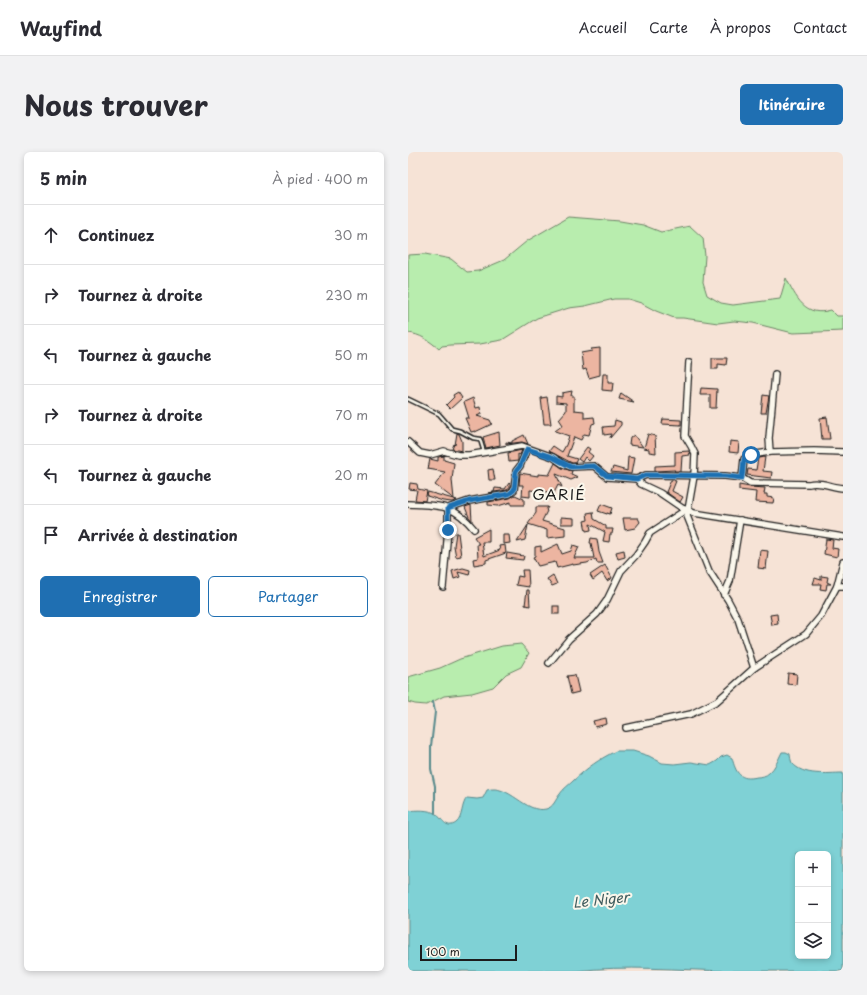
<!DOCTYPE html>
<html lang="fr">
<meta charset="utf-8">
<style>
:root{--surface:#fff;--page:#f2f2f3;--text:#2b2b33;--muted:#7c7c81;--line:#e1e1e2;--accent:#1f6fb2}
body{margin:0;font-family:"Playpen Sans",sans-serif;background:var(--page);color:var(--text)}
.controls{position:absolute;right:12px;bottom:12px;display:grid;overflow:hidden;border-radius:6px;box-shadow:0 2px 6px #0003}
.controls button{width:36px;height:36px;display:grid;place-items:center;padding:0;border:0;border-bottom:1px solid var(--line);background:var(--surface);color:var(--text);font:20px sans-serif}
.scale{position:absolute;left:12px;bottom:10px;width:97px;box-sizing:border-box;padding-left:4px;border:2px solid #1c1c1c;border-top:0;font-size:11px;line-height:14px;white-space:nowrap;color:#1c1c1c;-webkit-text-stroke:3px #fbf7ec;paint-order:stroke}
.stop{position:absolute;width:12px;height:12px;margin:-9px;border:3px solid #1f6fb2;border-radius:50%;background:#fff}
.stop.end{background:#1f6fb2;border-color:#fff;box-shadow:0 1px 4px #0008}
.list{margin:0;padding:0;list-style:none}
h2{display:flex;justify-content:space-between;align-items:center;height:52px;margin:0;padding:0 16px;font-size:17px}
h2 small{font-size:13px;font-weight:400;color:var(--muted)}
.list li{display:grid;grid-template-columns:26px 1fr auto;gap:12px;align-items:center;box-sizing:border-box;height:60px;padding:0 16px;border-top:1px solid var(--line)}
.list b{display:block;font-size:15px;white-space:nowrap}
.list em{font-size:13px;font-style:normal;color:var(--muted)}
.actions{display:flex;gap:8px;padding:12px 16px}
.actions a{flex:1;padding:9px 0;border:1px solid var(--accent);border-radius:6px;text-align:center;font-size:14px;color:var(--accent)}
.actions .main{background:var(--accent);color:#fff}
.icon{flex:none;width:22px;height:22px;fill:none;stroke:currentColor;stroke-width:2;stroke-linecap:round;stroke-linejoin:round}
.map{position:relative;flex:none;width:435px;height:819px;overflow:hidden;border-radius:6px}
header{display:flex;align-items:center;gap:24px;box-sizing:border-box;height:56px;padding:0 20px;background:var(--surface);border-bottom:1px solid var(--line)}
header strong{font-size:19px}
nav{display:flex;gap:22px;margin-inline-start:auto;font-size:14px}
.intro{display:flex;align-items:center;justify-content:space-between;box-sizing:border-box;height:96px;padding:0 24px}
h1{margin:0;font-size:28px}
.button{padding:10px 18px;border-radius:6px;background:var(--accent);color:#fff;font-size:14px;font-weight:700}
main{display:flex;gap:24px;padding:0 24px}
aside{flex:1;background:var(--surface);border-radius:6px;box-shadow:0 2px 6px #0003}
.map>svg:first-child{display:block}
.green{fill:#b8edae;stroke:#6a8465}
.water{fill:#7fd1d5;stroke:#57898b;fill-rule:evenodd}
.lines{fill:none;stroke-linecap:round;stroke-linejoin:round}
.stream{stroke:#57898b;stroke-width:2}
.building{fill:#ecb5a1;stroke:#1c1c1c}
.lane-casing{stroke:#1c1c1c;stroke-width:5.5}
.street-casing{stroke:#1c1c1c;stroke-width:8}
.lane{stroke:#fbf7ec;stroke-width:2.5}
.street{stroke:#fbf7ec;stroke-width:5.5}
.route{stroke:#1f6fb2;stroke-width:5}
.labels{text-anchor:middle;stroke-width:4;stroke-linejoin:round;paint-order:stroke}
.water-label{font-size:14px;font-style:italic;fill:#3f5b5d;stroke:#fbf7ec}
.quarter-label{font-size:15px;letter-spacing:1px;fill:#1c1c1c;stroke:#fbf7ec}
</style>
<header>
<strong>Wayfind</strong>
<nav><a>Accueil</a><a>Carte</a><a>À propos</a><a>Contact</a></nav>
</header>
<div class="intro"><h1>Nous trouver</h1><a class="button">Itinéraire</a></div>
<main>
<aside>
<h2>5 min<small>À pied · 400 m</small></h2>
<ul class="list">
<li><svg class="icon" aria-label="ahead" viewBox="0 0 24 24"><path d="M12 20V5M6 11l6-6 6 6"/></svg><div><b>Continuez</b></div><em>30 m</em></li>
<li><svg class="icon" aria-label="right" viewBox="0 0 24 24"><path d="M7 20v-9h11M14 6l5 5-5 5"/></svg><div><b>Tournez à droite</b></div><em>230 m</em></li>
<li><svg class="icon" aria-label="left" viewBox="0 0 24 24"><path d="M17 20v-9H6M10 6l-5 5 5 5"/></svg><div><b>Tournez à gauche</b></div><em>50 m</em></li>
<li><svg class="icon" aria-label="right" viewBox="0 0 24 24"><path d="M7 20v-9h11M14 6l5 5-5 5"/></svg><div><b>Tournez à droite</b></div><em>70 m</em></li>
<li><svg class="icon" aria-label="left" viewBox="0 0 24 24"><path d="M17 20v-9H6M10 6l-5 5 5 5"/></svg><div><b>Tournez à gauche</b></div><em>20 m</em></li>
<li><svg class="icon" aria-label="arrive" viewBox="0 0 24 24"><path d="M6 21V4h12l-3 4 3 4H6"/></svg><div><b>Arrivée à destination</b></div></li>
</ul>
<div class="actions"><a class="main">Enregistrer</a><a>Partager</a></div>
</aside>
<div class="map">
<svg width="435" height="819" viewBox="0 0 435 819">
<rect width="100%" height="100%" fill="#f6e3d6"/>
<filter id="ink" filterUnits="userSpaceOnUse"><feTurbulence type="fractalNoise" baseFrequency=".025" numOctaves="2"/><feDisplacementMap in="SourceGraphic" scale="8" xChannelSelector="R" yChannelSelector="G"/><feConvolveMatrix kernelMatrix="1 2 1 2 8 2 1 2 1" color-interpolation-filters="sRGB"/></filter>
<g filter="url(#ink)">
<g class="green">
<path d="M 160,65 L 212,69 L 235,73 L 253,80 L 282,74 L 295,86 L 297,104 L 295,130 L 299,143 L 313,151 L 325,153 L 372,147 L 378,126 C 388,145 397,166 423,158 L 429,164 L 435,164 L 435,179 L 385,181 L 345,171 L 326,169 L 310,171 L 275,166 L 266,166 L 248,159 L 233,151 L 220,147 L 206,147 L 177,154 L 161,156 L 129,166 L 94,188 L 72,192 L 42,193 L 34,194 L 31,197 C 22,189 12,182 0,181 L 0,103 L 17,102 L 43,107 L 59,120 L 70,119 L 96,108 L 119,89 Z"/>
<polygon points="113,492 121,501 113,515 98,522 85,535 64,541 36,544 18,553 7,552 0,550 0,525 32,516 52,507 94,494"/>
</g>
<path class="water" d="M 208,599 L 225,599 L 241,604 L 254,611 L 266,612 L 283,610 L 302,613 L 309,609 L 313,605 L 319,603 L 324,606 C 328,621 332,629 349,625 C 353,625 358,624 361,621 C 367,616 370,608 374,600 L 378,600 L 382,602 C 382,604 383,609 384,611 C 396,625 419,621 435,621 L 435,819 C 397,819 360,819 322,819 C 270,818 218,813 167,819 L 0,819 L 0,659 C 8,658 21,657 28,662 C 34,666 38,678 48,671 C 55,666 53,652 59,646 L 69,647 L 75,646 L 79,638 C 101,631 117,662 138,657 C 146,655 147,648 152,642 C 155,637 161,633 165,629 C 179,616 191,607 208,599 ZM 390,702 L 420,702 L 420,804 L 390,804 Z"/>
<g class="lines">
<polyline class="stream" points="25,550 27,560 23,594 23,617 27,634 27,661"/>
</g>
<g class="building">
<polygon points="192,196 192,223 181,226 178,217 175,218 173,201 184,199 183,197"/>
<polygon points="304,206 319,206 318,213 310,212 310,217 304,217"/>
<polygon points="195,222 200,222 200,231 205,231 204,239 194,238"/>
<polygon points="293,236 309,237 308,256 302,256 302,243 292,243"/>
<polygon points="164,239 163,244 166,244 166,258 176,259 176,266 186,265 187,271 184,272 181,283 176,282 173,288 166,285 159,304 169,307 167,311 164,311 141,299 145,294 154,300 158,293 161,284 147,279 155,273 151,267 158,259 158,251 148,250 148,244 154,245 154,241"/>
<polygon points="50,240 54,246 42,257 38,253 46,245 45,243"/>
<polygon points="213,241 226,250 211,247"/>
<polygon points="355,243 361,244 358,261 353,261"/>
<polygon points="139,245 143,272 136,272 133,246"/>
<polygon points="65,246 68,256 72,255 73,262 69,264 82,268 84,272 67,280 67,279 63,280 57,266 61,266 56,250"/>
<polygon points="419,265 422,287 414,287 412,266"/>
<polygon points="255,267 273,268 273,273 254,272"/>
<polygon points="207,268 213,270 213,273 202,286 203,282 196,283 195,275 206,274"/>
<polygon points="91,280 92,293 78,296 75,285"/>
<polygon points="49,281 51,282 54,289 54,299 44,297 46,292 47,293"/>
<polygon points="240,282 247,284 248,301 241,300 241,297 236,296"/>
<polygon points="116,283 120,292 114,290 98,292 98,290 104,291 104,289"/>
<polygon points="226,283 235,295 221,293 222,286"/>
<polygon points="322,289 331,290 330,301 321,300"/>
<polygon points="179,295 182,297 180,300 185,304 181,309 177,305 174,310 170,307"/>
<polygon points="114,298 112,303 110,302 110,309 101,310 100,301"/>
<polygon points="281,299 282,303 274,304 273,319 266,319 267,318 247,319 247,314 267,313 267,300"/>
<polygon points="36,304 36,308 46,311 44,328 46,347 27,333 37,320 20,317 22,307 30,309 30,305"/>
<polygon points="220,305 226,306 223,322 203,320 205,315 219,319"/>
<polygon points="357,305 355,319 364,320 363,326 339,323 340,317 348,318 350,306"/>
<polygon points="147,311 154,316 164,319 163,322 170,325 163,328 148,322 154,335 150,333 143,347 137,346 140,340 122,338 122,345 114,344 115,333 111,333 112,321 130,324 130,322 141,323"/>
<polygon points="85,317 87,328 81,328 80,318"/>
<polygon points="263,328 268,329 264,339 275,345 272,350 258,340"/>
<polygon points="2,331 9,332 10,337 19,339 17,349 7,348 9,338 1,337"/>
<polygon points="101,331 102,332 102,336 99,338 80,341 86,340 87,336 97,337"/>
<polygon points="331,333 342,335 357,336 356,342 359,342 359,345 366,346 365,351 347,350 348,340 331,338"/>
<polygon points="20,340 49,348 44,350 35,349 19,344"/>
<polygon points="107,343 116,347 116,353 103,353 103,350 90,354 80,353 80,350 102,346"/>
<polygon points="193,352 204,356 202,362 199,361 199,362 190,359"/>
<polygon points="63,353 64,369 61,365 57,355"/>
<polygon points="128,355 140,355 138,358 139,359 134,369 157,376 157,384 139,386 139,378 120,372 128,361"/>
<polygon points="185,360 186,367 198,374 198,377 205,377 204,382 202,382 201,390 195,389 197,380 182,372 183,378 178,379 176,369 180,368 179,361"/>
<polygon points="153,365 166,366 166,372 153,372"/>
<polygon points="215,366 230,366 232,370 227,376 217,378"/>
<polygon points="120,373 117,388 109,390"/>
<polygon points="81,377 81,390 74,390 76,404 92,398 91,394 97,393 98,401 78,408 78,411 66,413 65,407 70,406 69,392 71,392 66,385"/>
<polygon points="48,381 50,381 53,404 48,405 46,394"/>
<polygon points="95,383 101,383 102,391 95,392"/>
<polygon points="183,386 189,387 191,400 195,411 189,411 188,407 179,411 165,413 165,412 149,416 147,410 130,414 125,405 127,404 127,395 133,394 133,400 150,392 154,402 163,399 165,393 171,395 166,406 186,406 183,391 182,391"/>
<polygon points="418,387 425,388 424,396 430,397 429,405 416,402"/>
<polygon points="216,398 217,405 210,407 208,400"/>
<polygon points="352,398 360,399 358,417 350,416"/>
<polygon points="99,401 116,404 115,408 98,406"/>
<polygon points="197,413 204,426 199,429 194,421 185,428 182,423"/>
<polygon points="55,416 62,418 61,423 50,420 52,425 46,427 44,419"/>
<polygon points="114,418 120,418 121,435 108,433 110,424 115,425"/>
<polygon points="145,423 149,432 144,434 139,427"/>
<polygon points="413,424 420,425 419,430 423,432 419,432 418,438 412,437 413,432 405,432 407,426 413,428"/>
<polygon points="119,438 121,438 122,454 117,453"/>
<rect x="145" y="454" width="6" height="8"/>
<polygon points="369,462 370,472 364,473 362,463"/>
<polygon points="380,521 389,522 388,533 379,532"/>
<polygon points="167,523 171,540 163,542 159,524"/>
<polygon points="198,566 199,572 187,575 185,569"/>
</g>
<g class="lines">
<defs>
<polyline id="lane" points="0,247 31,262 44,277 52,279 65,286 72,287 76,300"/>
<g id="street">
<polyline points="281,210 277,284 283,294 287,302 286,324 279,364 301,419 320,448 330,467 346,516"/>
<path d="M 0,290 L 12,301 L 22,303 L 36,299 L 50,303 L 61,303 L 114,294 L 145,305 L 155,312 L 163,315 L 186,314 L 199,325 L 229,327 L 238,323 L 317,324 L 334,326 L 342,331 L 401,332 C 412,329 423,335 435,336"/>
<polyline points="362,300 361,286 367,222"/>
<polyline points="334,326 336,307 343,303 362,300 406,299 435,300"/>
<polyline points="229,327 233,332 252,341 274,356 286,361 435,385"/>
<path d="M 0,352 C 31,354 45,351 66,377"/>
<polyline points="429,434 435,410"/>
<polyline points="35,435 40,378 40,356 61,349 101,342 106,338 108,319 112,314 119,297"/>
<polyline points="316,443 322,429 332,368"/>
<polyline points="141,511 161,487 189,462 199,448 213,419 228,403 237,390 242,381 279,357"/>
<polyline points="218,576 283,562 309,549 346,516 398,482 413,464 429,434 435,434"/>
</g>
</defs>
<use href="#lane" class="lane-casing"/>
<use href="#street" class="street-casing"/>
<use href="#lane" class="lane"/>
<use href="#street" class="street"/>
</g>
</g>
<g class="lines" filter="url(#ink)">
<polyline class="route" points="40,378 40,356 61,349 101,342 106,338 108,319 112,314 119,297 144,305 163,315 186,314 199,324 229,327 238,323 317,324 334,326 336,307 343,303"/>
</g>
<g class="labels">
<g class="water-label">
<text transform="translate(193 748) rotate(-6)" y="5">Le Niger</text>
</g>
<g class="quarter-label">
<text x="151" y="348">GARIÉ</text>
</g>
</g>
</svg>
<div class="controls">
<button>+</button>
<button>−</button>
<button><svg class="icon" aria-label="layers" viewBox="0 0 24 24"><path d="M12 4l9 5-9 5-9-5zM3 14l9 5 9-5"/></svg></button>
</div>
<div class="scale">100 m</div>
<div class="stop" style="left:343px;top:303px"></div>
<div class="stop end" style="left:40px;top:378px"></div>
</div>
</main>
